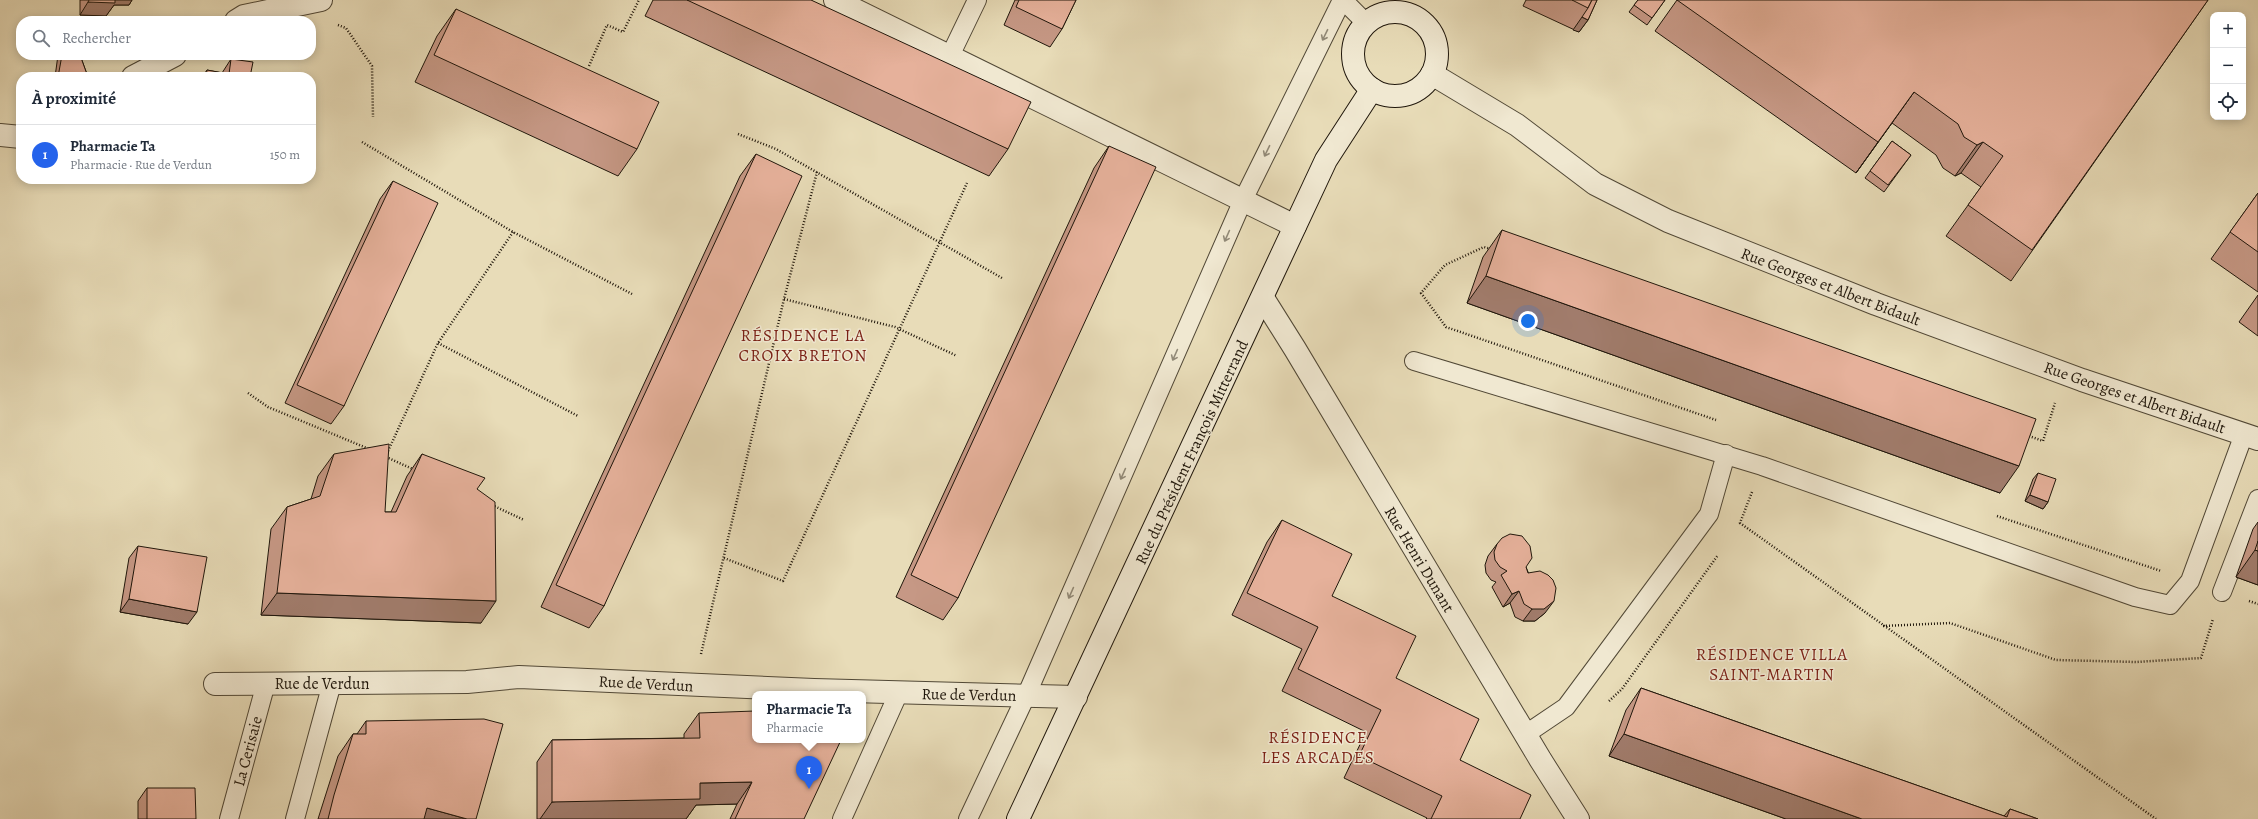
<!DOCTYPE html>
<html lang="fr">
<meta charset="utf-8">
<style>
:root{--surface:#fff;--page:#f2f2f3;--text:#1f2937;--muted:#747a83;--line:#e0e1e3;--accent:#2563eb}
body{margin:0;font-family:Alegreya,serif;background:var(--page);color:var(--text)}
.controls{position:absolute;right:12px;top:12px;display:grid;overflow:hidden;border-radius:8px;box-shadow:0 2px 10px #0003}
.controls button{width:36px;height:36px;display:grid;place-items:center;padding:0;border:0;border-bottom:1px solid var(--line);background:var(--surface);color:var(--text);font:20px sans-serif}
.you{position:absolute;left:1528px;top:321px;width:14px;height:14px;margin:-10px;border:3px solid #fff;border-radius:50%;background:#1a73e8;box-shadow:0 0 0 6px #1a73e833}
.badge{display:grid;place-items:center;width:26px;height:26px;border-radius:50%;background:var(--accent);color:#fff;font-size:13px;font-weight:700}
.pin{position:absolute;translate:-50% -33px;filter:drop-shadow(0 1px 2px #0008)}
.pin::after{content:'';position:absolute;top:21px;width:14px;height:12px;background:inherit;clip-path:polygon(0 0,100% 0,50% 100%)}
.popup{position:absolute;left:752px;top:691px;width:114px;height:52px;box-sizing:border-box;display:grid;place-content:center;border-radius:8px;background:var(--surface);filter:drop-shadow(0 1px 3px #0005);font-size:13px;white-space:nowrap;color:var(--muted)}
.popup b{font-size:15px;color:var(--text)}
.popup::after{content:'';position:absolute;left:50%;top:100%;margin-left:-8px;border:8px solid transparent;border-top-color:var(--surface)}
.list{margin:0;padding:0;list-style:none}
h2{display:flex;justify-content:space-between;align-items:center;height:52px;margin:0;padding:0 16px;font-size:17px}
h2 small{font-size:13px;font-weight:400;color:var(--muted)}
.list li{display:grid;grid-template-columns:26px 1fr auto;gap:12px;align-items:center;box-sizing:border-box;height:60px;padding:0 16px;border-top:1px solid var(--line)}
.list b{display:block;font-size:15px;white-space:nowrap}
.list p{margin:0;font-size:13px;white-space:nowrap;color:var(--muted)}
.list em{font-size:13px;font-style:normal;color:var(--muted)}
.icon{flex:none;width:22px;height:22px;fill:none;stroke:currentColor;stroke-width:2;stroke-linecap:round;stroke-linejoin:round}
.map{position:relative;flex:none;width:2258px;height:819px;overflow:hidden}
.search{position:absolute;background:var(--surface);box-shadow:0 2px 10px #0003;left:16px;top:16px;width:300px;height:44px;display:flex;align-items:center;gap:10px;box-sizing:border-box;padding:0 14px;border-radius:16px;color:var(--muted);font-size:15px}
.panel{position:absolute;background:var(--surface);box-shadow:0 2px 10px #0003;left:16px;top:72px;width:300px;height:112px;border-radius:16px}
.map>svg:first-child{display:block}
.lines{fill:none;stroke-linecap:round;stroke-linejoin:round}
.service-casing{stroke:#514836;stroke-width:20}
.minor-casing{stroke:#514836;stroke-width:24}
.secondary-casing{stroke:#1f160b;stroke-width:24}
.path{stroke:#1f160b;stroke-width:2.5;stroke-dasharray:1 2;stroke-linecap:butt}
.service{stroke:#f0e8d1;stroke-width:18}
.minor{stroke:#f0e8d1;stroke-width:22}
.secondary{stroke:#f0e8d1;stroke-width:22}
.wall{fill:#c69885;stroke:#1f160b}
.shaded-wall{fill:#a17c6c;stroke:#1f160b}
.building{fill:#e6b19b;stroke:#1f160b}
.oneway{stroke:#928a78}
.labels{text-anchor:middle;stroke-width:3;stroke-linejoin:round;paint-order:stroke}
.street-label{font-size:16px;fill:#1f160b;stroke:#f0e8d1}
.neighbourhood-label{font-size:17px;letter-spacing:1px;fill:#7a1f14;stroke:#f0e8d1}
</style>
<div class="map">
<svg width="2258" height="819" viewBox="0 0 2258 819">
<rect width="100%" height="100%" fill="#e8dcb8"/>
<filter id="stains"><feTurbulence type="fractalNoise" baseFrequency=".005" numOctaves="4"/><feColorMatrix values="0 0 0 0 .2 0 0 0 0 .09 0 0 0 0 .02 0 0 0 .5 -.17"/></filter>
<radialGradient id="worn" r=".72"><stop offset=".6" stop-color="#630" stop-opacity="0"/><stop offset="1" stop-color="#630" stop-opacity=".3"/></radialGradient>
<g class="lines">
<defs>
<g id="service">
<polyline points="1343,0 1366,23"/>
<polyline points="950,56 977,0"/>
<polyline points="1414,361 1762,466 2135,597 2170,605 2190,581 2244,434"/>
<polyline points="2222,592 2258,499"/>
<polyline points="1526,734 1566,707 1709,514 1726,454"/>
<polyline points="229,819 266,683"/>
<polyline points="295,819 332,683"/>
<polyline points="842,819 899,692"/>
<polyline points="968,819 1026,696 1243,200 1342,0"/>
</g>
<g id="minor">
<polyline points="835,0 1295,226"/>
<polyline points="236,21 244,16 321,0"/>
<polyline points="1432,74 1517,125 1595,184 1668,221 1876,304 2082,380 2258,439"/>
<polyline points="133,77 175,55"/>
<polyline points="0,135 21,137"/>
<polyline points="1263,298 1295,349 1540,759 1578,819"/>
<polyline points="215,684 467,682 519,677 814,690 1076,697"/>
</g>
<g id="secondary">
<circle cx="1395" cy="54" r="42"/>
<polyline points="1018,819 1326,160 1372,89"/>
</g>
</defs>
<use href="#service" class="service-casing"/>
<use href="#minor" class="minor-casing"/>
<use href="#secondary" class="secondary-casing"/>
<g class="path">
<polyline points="338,25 346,28 372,66 373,117"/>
<polyline points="589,66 607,25 623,32 639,0"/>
<polyline points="738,134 776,149 1002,278"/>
<polyline points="362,142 513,232 632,294"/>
<polyline points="1491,249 1484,247 1445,265 1421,293 1446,327 1716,420"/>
<polyline points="784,299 895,327 957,356"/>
<polyline points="438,343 578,416"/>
<polyline points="248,393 268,407 369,449"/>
<polyline points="2029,436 2043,441 2055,403"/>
<polyline points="388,451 438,343 513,232"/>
<polyline points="386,457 415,470"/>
<polyline points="1752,492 1740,523 2156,819"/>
<polyline points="492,505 524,520"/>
<polyline points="1997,516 2161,571"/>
<polyline points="724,558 783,581 967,183"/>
<polyline points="2249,601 2258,604"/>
<polyline points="1883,626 1950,623 2056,660 2136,662 2201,658 2213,619"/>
<polyline points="701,654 784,299 817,172"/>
<polyline points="1609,701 1622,689 1718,555"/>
</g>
<use href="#service" class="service"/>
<use href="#minor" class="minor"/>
<use href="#secondary" class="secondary"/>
</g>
<g class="wall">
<polygon points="80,0 132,0 129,5 114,5 106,16 80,15"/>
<polygon points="653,0 811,0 1008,149 989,176 645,16"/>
<polygon points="1015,0 1076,0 1062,29 1050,47 1004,25"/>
<polygon points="1526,0 1597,0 1588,20 1579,32 1523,6"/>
<polygon points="1638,0 1665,0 1647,25 1629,12"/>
<polygon points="1677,0 2208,0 2011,281 1946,236 1981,187 1961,173 1955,176 1943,168 1936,155 1892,123 1856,173 1655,31"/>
<polygon points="456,9 637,149 618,176 415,82 437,36"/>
<polygon points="58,55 80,55 88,77 55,77"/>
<polygon points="231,59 250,77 202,77 207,70 222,73"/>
<polygon points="1892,141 1911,155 1884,192 1865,178"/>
<polygon points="1109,146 958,598 943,620 896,597 1094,168"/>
<polygon points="756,154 604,606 589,628 541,607 740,176"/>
<polygon points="393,181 344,406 331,424 285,403 380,199"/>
<polygon points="2258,193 2258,292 2211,259"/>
<polygon points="1502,230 2000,493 1467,303 1483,257"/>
<polygon points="2258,295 2258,336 2239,322"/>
<polygon points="334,454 385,512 391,512 407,476 422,454 477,489 481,623 261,615 271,529 287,507 311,499 318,476"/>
<polygon points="2038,473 2048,502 2043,509 2025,501 2033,479"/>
<polygon points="1282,520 1332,596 1460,760 1520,819 1426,819 1427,818 1344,778 1366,732 1282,691 1302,649 1232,615 1267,542"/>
<polygon points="2258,522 2258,585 2236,577 2253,529"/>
<polygon points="1497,544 1526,567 1545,613 1535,621 1523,621 1515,617 1510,603 1503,607 1492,587 1496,582 1491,580 1486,573 1485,565 1488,556"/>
<polygon points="138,546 188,624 120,612 129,558"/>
<polygon points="1641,688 2004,816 2010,809 2038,819 1786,819 1609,756 1626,710"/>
<polygon points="699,713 804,819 730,819 737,804 696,805 686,819 537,819 537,762 552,740 684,738 684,734"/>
<polygon points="366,721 476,819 318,819 338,756 353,734 357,734"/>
<polygon points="147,788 196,819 138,819 138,801"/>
</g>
<g class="shaded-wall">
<polygon points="110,0 132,0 129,5 114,5 106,16 80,15 88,2"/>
<polygon points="1582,17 1588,20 1579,32 1573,30"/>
<polygon points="1914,92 1892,123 1856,173 1878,142"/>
<polygon points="1983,142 1961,173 1955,176 1977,145"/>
<polygon points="1486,276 2019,466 2000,493 1467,303"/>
<polygon points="2030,495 2048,502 2043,509 2025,501"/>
<polygon points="2255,550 2258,551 2258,585 2236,577"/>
<polygon points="1519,591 1510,603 1503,607 1512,594"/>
<polygon points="277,593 496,601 481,623 261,615"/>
<polygon points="129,599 197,612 188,624 120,612"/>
<polygon points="1554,601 1545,613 1535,621 1523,621 1532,609"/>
<polygon points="1624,734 1862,819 1786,819 1609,756"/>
<polygon points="752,782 737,804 696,805 686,819 540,819 552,802 700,783"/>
<polygon points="427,808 467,819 419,819"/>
</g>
<g class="building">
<polygon points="89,0 115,0 115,3 88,2"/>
<polygon points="687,0 811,0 1031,102 1008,149"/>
<polygon points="1019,0 1076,0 1062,29 1016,7"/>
<polygon points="1572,0 1592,0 1588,8"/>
<polygon points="1592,0 1597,0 1588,20 1582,17 1588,8"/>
<polygon points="1638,0 1665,0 1652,18 1634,5"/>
<polygon points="1677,0 2208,0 2032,250 1968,205 2003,156 1983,142 1977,145 1964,137 1958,124 1914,92 1878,142"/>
<polygon points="456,9 659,102 637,149 434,55"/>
<polygon points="62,55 80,55 88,77 58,77"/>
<polygon points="231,59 253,62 250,77 206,77 207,70 229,74"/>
<polygon points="1892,141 1911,155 1888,185 1870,171"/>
<polygon points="1109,146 1156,167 958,598 911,575"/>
<polygon points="756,154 802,176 604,606 556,585"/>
<polygon points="393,181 438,203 344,406 297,385"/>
<polygon points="2258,193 2258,252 2230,232"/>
<polygon points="1502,230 2036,419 2019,466 1486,276"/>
<polygon points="389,444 385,512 396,512 422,454 485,478 477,489 495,502 496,601 277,593 287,507 320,496 334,454"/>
<polygon points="2038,473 2056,479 2048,502 2030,495"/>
<polygon points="1282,520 1352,554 1332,596 1416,636 1396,678 1479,719 1460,760 1531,795 1520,819 1431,819 1442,796 1359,756 1381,710 1298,669 1318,627 1247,593"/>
<polygon points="1510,534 1522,536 1530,546 1532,558 1526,567 1528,573 1540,571 1548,575 1553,580 1556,588 1554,601 1544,609 1532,609 1524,604 1519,591 1512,594 1501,575 1507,571 1500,567 1495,560 1494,552 1497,544 1502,538"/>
<polygon points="2258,541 2258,551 2255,550"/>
<polygon points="138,546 207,557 197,612 129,599"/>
<polygon points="1641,688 2007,817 2010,809 2038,819 1862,819 1624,734"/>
<polygon points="755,711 755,740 841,740 804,819 735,819 752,782 700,783 700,799 552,802 552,740 700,738 699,713"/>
<polygon points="484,719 503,724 476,819 467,819 427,808 424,819 328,819 334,795 353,734 366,734 366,721"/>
<polygon points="147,788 195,788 196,819 147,819"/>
</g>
<defs><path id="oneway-shaft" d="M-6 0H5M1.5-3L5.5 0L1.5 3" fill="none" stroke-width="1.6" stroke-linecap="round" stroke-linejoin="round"/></defs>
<g class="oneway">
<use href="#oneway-shaft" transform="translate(1325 35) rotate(116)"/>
<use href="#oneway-shaft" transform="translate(1267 151) rotate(116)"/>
<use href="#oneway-shaft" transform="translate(1227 236) rotate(114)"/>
<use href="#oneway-shaft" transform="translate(1175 355) rotate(114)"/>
<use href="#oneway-shaft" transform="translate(1123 474) rotate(114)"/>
<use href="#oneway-shaft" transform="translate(1071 593) rotate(114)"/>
</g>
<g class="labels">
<g class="street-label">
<text transform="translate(1831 286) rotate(21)" y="6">Rue Georges et Albert Bidault</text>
<text transform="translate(2135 397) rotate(19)" y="6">Rue Georges et Albert Bidault</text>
<text transform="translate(1191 452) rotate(-65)" y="6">Rue du Président François Mitterrand</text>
<text transform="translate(1420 559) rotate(59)" y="6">Rue Henri Dunant</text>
<text x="322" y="689">Rue de Verdun</text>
<text transform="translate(646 683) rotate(3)" y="6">Rue de Verdun</text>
<text transform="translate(969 694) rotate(1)" y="6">Rue de Verdun</text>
<text transform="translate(247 751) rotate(-75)" y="6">La Cerisaie</text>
</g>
<g class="neighbourhood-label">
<text x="803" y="341">RÉSIDENCE LA<tspan x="803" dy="20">CROIX BRETON</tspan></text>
<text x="1772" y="660">RÉSIDENCE VILLA<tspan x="1772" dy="20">SAINT-MARTIN</tspan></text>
<text x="1318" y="743">RÉSIDENCE<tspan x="1318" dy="20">LES ARCADES</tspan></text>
</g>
</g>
<rect width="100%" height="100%" filter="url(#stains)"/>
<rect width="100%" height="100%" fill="url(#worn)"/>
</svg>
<div class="controls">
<button>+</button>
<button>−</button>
<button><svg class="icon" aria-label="locate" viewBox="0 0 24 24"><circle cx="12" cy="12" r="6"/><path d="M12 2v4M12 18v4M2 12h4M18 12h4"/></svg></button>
</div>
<div class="you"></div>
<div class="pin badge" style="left:809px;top:789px">1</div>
<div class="popup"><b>Pharmacie Ta</b>Pharmacie</div>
<div class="search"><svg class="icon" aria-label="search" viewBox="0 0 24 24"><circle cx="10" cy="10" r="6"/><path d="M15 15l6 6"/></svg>Rechercher</div>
<section class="panel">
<h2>À proximité<small></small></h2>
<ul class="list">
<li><span class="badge">1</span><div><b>Pharmacie Ta</b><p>Pharmacie · Rue de Verdun</p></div><em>150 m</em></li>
</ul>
</section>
</div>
